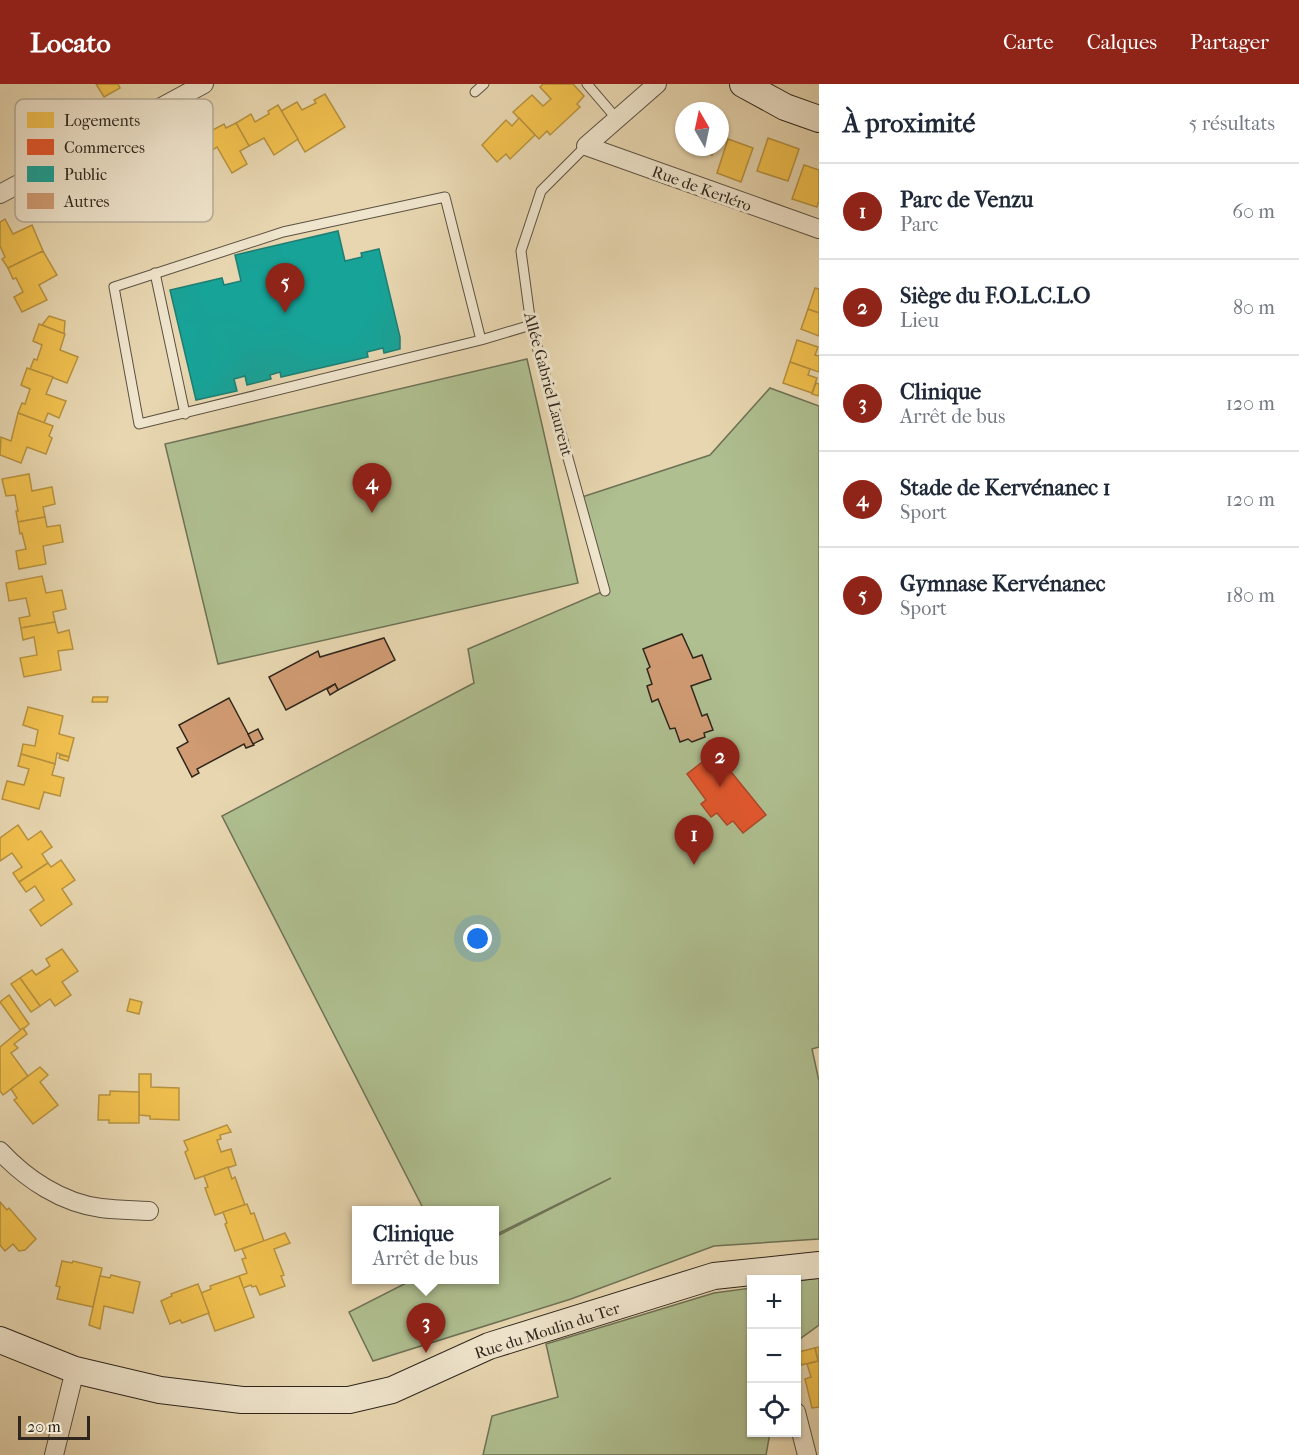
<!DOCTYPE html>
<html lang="fr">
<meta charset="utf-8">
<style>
:root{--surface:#fff;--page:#f6f6f7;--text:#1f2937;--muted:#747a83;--line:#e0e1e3;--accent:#8f2418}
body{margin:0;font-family:"IM FELL French Canon",serif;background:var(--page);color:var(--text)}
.controls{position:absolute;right:18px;bottom:18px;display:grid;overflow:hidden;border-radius:0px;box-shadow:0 2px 4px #0004}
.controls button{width:54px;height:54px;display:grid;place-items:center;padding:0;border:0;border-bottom:2px solid var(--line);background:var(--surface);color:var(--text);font:30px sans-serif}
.compass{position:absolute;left:675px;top:18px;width:54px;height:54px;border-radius:50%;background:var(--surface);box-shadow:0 2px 4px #0004;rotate:351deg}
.scale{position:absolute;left:18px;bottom:15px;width:72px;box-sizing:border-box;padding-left:6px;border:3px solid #2e261c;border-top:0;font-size:16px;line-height:21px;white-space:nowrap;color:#2e261c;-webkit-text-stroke:4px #efe4cc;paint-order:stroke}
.you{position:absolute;left:478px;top:855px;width:21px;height:21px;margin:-15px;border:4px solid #fff;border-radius:50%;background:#1a73e8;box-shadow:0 0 0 9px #1a73e833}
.badge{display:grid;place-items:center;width:39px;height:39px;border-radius:50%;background:var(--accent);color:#fff;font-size:20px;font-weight:700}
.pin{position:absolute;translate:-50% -50px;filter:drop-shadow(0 2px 3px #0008)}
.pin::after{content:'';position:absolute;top:32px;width:21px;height:18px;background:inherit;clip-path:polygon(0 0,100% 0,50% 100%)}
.popup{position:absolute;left:352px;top:1122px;width:147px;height:78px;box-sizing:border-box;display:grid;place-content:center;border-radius:0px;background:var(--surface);filter:drop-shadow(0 2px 4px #0005);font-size:20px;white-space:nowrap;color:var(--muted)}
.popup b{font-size:22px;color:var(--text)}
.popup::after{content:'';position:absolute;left:50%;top:100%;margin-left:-12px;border:12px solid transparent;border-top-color:var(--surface)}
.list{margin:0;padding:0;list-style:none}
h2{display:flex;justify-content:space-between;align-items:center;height:78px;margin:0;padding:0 24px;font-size:26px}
h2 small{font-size:20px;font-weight:400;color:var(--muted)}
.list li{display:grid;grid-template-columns:39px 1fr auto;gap:18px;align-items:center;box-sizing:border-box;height:96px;padding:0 24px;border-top:2px solid var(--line)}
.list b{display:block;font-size:22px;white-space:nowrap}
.list p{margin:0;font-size:20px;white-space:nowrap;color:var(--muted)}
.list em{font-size:20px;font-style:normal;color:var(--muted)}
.icon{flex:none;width:33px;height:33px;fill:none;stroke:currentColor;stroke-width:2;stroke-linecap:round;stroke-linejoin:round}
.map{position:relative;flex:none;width:819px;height:1371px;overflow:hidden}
header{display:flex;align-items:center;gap:36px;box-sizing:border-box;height:84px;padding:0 30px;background:var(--accent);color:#fff}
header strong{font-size:28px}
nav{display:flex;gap:33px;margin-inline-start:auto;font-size:21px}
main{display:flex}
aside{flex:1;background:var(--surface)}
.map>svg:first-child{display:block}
.green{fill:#afbf90;stroke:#6e7256;stroke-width:1.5}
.homes{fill:#f2c14e;stroke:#b7923f;stroke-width:1.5}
.shops{fill:#e4572e;stroke:#ad4829;stroke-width:1.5}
.public{fill:#17a398;stroke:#1e7e73;stroke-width:1.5}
.building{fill:#d09b73;stroke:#2e261c;stroke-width:1.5}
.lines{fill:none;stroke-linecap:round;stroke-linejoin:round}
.lane-casing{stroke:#5c5241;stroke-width:11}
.street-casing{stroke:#5c5241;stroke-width:20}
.secondary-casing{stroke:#2e261c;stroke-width:28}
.lane{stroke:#efe4cc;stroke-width:9}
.street{stroke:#efe4cc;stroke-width:18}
.secondary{stroke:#efe4cc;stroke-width:26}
.labels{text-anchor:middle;stroke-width:6;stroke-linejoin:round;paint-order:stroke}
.street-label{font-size:16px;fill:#2e261c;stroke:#efe4cc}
.key{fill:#efe4cc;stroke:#b5ab97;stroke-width:1.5}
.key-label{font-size:16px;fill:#2e261c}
</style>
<header>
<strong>Locato</strong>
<nav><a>Carte</a><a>Calques</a><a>Partager</a></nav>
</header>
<main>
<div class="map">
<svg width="819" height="1371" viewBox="0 0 819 1371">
<rect width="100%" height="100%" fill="#e7d6b0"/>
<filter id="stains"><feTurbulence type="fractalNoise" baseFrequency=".00333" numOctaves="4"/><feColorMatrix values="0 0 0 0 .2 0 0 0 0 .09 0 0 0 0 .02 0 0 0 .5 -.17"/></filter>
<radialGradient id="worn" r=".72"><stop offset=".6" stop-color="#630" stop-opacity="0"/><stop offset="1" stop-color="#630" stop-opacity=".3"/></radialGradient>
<g class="green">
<polygon points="527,275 578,499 218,580 165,360"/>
<polygon points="770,304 819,322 819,963 812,965 819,997 819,1155 714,1162 571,1215 373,1277 349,1228 412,1196 495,1196 495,1153 611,1094 495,1151 495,1126 424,1126 222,732 474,599 468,565 604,507 579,414 710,371"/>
<polygon points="819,1194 819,1241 797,1257 797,1197"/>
<polygon points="751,1204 752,1348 770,1349 766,1371 483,1371 492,1332 558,1313 546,1260 714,1209"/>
</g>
<g class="homes">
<polygon points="96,0 118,0 120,4 104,13"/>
<polygon points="543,0 573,0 584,12 577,20 580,23 550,51 547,47 539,55 513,28 532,11 543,22 551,15 540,3"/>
<polygon points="325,10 345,43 305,68 281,27 297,18 302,26 316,19 314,16"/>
<polygon points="278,21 298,55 274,71 264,54 249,62 236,39 251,30 255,38 269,30 268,27"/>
<polygon points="519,34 535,51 510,75 506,70 497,78 482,61 506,36 512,42"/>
<polygon points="205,39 209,48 224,40 226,44 236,39 249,62 240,67 247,80 232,89 217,63 203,72 189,48"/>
<polygon points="189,48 203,72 187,81 200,102 185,110 187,114 177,119 152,77 178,65 173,57"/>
<polygon points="768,54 799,65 788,97 757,87"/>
<polygon points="728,55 753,64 741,98 717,89"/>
<polygon points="688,63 715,63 712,71"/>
<polygon points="152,77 170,106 130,129 119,111 101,121 88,99 121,78 126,87 141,78 143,82"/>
<polygon points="804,81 819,86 819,117 817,123 792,115"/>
<polygon points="5,135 13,150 32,141 43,167 8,184 2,175 5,173 0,162 0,138"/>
<polygon points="43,167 57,191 39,201 47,216 22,228 14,213 23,208 16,194 13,195 8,184"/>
<polygon points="815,204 819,205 819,229 808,225"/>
<polygon points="808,225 819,229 819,252 801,245"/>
<polygon points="49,232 65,237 64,250 42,241"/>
<polygon points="39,240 65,250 60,266 78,273 67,299 30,285 34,275 37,276 42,261 33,257"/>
<polygon points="797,256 818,263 815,271 819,272 819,288 790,278"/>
<polygon points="790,278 810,285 808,291 817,294 812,309 783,299"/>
<polygon points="27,284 53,293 46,310 66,317 59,334 48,329 44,339 18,329 22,319 25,320 30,305 21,301"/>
<polygon points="816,299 819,300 819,312 812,310"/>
<polygon points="18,329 53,342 49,352 52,354 46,370 27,363 21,379 0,371 1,353 11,357"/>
<polygon points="29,390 32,407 52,403 55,420 43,423 45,433 18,438 16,427 18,427 15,411 6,412 2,395"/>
<polygon points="45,433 47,443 60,441 63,458 43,462 46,480 19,485 16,467 26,465 22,449 20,450 18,438"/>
<polygon points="42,492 46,509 62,506 66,525 53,528 55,538 21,544 19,534 30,532 26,514 9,517 6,499"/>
<polygon points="55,538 58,549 69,546 73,565 58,567 61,586 24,593 20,574 37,571 34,553 23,556 21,544"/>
<polygon points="93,613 108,613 107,618 92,618"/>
<polygon points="28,623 63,632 59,650 74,654 69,673 57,669 55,680 21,670 23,660 35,662 38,646 23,641"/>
<polygon points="21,670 55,680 52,691 64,694 60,712 44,708 39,725 2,715 7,697 24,701 29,685 18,682"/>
<polygon points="60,671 69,673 68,677 59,674"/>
<polygon points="18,741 28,756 41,747 52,763 42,770 48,779 19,798 13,789 22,783 12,769 0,777 0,754"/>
<polygon points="61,776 75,796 62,805 72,820 41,842 30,826 44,816 35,802 26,808 19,798 48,779 51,783"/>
<polygon points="62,865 78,887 62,898 71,911 55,922 50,915 40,922 20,894 32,886 36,891 50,882 46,875"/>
<polygon points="20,894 40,922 31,928 11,900"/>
<polygon points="9,911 29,940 21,947 0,918"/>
<polygon points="130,915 142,918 139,930 127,927"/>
<polygon points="23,944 27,950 14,960 18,964 11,969 28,992 3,1011 0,1007 0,963"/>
<polygon points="40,983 48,991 40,998 58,1021 33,1040 14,1016 17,1014 11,1005"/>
<polygon points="139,990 151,990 151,1003 179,1004 179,1036 150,1035 150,1032 139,1031"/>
<polygon points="110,1007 139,1008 139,1039 109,1039 109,1036 98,1036 99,1011 110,1011"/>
<polygon points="227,1041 231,1048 220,1051 221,1055 217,1056 221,1068 231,1065 236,1081 195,1095 185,1068 188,1066 184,1057"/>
<polygon points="228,1083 232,1095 235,1093 245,1121 215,1131 205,1104 208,1103 204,1092"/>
<polygon points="0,1118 7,1126 9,1124 36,1155 25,1166 19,1167 13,1160 5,1167 0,1161"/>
<polygon points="247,1120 251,1130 254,1129 264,1157 235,1167 225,1140 227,1139 223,1128"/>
<polygon points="285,1149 290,1159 274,1165 284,1191 281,1192 285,1202 260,1211 256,1202 252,1203 251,1201 243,1204 239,1192 247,1189 242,1175 246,1174 242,1165"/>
<polygon points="62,1177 72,1179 73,1177 102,1184 93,1223 57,1215 60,1203 56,1202"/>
<polygon points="111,1191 140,1198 133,1229 104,1222 100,1245 89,1241 100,1192 110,1194"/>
<polygon points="239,1192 254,1233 215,1247 201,1209 211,1205 210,1202"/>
<polygon points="198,1200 209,1229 182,1239 180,1236 170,1240 161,1217 172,1212 171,1210"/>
<polygon points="819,1263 819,1323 812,1324 805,1295 811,1293 807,1280 818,1277 815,1264"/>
<polygon points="815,1264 818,1277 801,1281 798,1268"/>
</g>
<polygon class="shops" points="715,668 766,731 743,749 733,737 727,741 717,729 711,733 701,720 706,716 687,690"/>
<polygon class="public" points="338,147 345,177 362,173 361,169 379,165 400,253 400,265 384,269 383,264 367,268 368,273 281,293 280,288 270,291 271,295 247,301 245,292 234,295 237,307 196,316 170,206 222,194 224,201 241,197 235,171"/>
<g class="building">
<polygon points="682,550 693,574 702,571 711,595 691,602 702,632 707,630 713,646 704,649 705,653 692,658 688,655 680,658 675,644 670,645 658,615 652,618 647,602 652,600 647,585 650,583 643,565"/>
<polygon points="384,554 395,576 338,606 335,600 286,626 269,593 318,567 320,573"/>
<polygon points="335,600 338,606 330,611 327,605"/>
<polygon points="229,614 254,661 246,664 244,660 197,685 199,689 192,693 177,664 188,658 179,641"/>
<polygon points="258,645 263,655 253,660 248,650"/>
</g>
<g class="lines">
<defs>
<g id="lane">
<polyline points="587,0 617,35"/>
<polyline points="475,8 484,0"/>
<polyline points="586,62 541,107 521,167 531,241 605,507"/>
<polyline points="155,189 185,330"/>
<polyline points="481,256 139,340 114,203 283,148 445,113 481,256 531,241"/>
</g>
<g id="street">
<polyline points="657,0 586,62 819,145"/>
<polyline points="0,110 204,0"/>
<path d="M 0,1067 C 26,1095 62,1119 101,1124 C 117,1126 133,1126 149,1127"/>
<polyline points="796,1328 807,1371"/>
<polyline points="54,1371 75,1286"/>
</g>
<g id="secondary">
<polyline points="743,0 785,23 819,35"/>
<polyline points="0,1256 75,1286 160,1306 242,1316 349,1316 392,1306 489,1262 714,1192 819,1181"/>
</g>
</defs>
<use href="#lane" class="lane-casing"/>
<use href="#street" class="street-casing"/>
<use href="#secondary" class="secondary-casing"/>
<use href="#lane" class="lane"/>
<use href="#street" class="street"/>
<use href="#secondary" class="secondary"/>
</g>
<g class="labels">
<g class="street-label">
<text transform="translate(702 104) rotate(20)" y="6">Rue de Kerléro</text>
<text transform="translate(549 300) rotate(75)" y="6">Allée Gabriel Laurent</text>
<text transform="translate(547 1246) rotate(-18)" y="6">Rue du Moulin du Ter</text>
</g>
</g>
<rect x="15" y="15" width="198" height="123" rx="9" class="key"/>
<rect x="27" y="28" width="27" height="16" fill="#f2c14e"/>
<rect x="27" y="55" width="27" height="16" fill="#e4572e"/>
<rect x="27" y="82" width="27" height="16" fill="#17a398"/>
<rect x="27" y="109" width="27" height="16" fill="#d09b73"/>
<g class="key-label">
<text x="64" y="42">Logements</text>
<text x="64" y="69">Commerces</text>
<text x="64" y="96">Public</text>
<text x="64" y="123">Autres</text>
</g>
<rect width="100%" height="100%" filter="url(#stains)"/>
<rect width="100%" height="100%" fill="url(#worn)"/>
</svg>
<div class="controls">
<button>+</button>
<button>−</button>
<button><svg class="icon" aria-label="locate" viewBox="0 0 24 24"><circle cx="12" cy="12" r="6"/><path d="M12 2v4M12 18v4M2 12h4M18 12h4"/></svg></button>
</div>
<svg class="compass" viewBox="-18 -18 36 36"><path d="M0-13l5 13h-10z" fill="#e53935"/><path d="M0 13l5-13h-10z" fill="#747a83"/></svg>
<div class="scale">20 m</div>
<div class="you"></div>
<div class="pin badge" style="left:694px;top:781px">1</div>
<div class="pin badge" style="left:720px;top:703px">2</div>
<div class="pin badge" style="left:426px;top:1269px">3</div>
<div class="popup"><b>Clinique</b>Arrêt de bus</div>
<div class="pin badge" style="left:372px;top:429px">4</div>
<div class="pin badge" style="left:285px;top:229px">5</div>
</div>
<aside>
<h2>À proximité<small>5 résultats</small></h2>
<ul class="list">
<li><span class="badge">1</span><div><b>Parc de Venzu</b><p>Parc</p></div><em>60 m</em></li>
<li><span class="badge">2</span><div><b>Siège du F.O.L.C.L.O</b><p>Lieu</p></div><em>80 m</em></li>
<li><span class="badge">3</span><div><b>Clinique</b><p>Arrêt de bus</p></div><em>120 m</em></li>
<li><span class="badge">4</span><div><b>Stade de Kervénanec 1</b><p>Sport</p></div><em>120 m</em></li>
<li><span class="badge">5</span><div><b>Gymnase Kervénanec</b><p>Sport</p></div><em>180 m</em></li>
</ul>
</aside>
</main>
